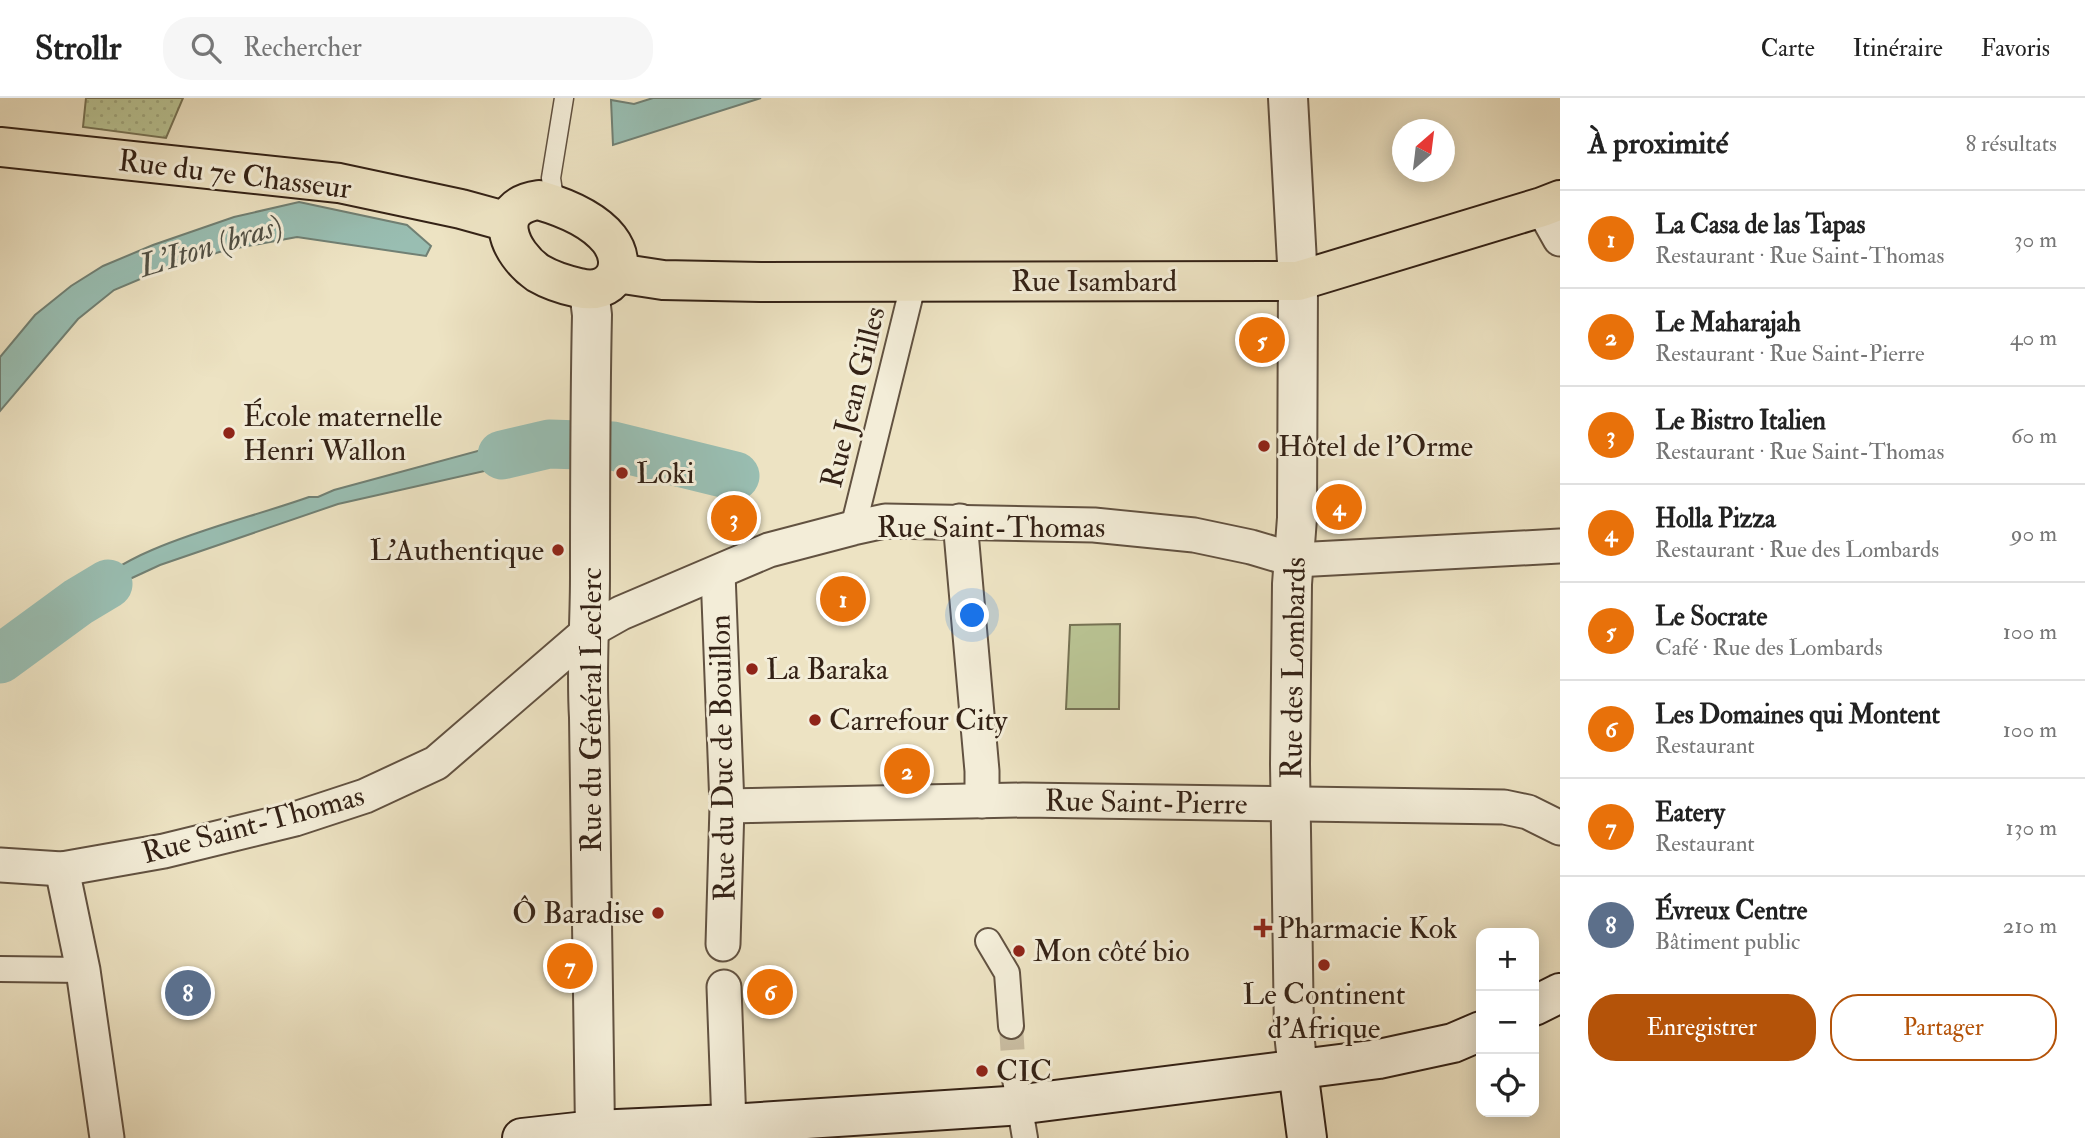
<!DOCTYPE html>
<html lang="fr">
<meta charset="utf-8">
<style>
:root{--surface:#fff;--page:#f6f6f6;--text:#222;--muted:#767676;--line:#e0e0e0;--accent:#b45309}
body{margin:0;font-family:"IM FELL Double Pica",serif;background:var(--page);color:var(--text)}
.controls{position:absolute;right:21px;bottom:21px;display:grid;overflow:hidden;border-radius:14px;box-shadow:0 4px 18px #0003}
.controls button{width:63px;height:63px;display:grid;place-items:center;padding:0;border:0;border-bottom:2px solid var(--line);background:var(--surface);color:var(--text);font:35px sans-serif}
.compass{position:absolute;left:1392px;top:21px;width:63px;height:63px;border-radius:50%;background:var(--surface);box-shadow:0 4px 18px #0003;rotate:28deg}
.you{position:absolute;left:973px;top:518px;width:24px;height:24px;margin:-18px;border:5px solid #fff;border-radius:50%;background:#1a73e8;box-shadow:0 0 0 10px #1a73e833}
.badge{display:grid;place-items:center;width:46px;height:46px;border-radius:50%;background:var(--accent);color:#fff;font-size:23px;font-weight:700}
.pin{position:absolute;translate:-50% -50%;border:4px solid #fff;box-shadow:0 2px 7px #0006}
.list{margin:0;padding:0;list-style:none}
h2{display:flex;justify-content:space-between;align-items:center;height:91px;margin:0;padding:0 28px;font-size:30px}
h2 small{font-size:23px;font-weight:400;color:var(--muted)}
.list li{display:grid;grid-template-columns:46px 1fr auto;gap:21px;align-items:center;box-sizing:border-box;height:98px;padding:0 28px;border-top:2px solid var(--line)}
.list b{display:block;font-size:26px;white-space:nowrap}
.list p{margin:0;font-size:23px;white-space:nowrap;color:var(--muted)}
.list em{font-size:23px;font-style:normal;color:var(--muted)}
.actions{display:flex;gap:14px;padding:21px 28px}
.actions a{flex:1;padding:16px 0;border:2px solid var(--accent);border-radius:28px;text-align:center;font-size:24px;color:var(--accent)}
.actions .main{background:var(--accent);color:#fff}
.icon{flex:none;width:38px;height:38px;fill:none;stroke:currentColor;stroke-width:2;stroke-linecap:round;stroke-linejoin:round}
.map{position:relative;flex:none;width:1560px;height:1040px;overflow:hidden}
header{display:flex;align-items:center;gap:42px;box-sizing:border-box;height:98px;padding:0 35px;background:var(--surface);border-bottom:2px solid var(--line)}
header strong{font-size:33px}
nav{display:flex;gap:38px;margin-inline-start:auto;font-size:24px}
.search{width:490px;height:63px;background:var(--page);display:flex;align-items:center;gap:18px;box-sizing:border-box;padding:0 24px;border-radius:28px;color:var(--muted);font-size:26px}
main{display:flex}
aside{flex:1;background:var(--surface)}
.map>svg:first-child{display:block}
.grass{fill:url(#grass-dots);stroke:#767254;stroke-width:2}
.pitch{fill:#b9c393;stroke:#767254;stroke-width:2}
.water{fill:#99beb2;stroke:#718074;stroke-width:2}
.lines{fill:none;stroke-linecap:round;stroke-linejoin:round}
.river{stroke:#99beb2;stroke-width:49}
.pedestrian-tunnel{stroke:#c8bca0;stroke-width:24;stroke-dasharray:24 12;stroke-linecap:butt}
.service-casing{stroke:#625241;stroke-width:21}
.pedestrian-casing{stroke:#625241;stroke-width:28}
.minor-casing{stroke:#625241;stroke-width:37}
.tertiary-casing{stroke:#625241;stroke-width:42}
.secondary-casing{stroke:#342216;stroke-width:42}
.primary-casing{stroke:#342216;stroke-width:42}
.service{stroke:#f3edd8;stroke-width:18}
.pedestrian{stroke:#f3edd8;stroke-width:24}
.minor{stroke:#f3edd8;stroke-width:33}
.tertiary{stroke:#f3edd8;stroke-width:38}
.secondary{stroke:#f3edd8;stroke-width:38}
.primary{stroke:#ede3c3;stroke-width:38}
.poi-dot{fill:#8f2418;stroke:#f3edd8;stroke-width:2.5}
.labels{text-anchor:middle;stroke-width:6;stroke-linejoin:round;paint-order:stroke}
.street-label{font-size:30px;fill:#342216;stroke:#f3edd8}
.poi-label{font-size:30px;fill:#342216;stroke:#f3edd8;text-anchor:start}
.water-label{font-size:32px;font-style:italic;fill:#525145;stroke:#f3edd8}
</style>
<header>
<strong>Strollr</strong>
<div class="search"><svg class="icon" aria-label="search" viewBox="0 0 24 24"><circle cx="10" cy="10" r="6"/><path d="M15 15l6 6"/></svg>Rechercher</div>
<nav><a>Carte</a><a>Itinéraire</a><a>Favoris</a></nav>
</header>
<main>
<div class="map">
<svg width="1560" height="1040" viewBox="0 0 1560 1040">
<defs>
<pattern id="grass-dots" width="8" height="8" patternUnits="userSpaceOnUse" patternTransform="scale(1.75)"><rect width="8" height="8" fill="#b9c393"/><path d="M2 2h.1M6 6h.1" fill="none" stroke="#a0a77e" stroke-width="1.8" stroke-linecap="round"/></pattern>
</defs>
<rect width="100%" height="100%" fill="#ede3c3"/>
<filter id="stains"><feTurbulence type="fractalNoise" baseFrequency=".00286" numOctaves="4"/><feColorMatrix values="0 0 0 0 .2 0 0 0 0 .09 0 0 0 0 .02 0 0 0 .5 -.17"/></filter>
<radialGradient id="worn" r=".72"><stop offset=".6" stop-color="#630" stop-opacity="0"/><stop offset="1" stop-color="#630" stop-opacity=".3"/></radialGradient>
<polygon class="grass" points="86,0 183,0 166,40 83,29"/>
<polygon class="pitch" points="1120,526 1119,611 1066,611 1070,527"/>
<g class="water">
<polygon points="653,0 761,0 613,47 611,2 634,6"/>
<polygon points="299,104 407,127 431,148 426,158 297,139 226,152 164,171 114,192 78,221 0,313 0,259 35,217 71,188 103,168 153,147 234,119"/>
<path d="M 542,338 L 569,339 L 569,359 L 564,357 L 539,363 L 538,361 L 338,406 L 160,467 L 119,486 L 93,502 L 94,507 L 56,528 L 47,516 C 81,493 114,468 152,452 C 203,430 258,417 309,399 L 318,399 L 334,392 L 522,341 Z"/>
<polygon points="613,338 635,338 735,366 734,391 636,361 613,362"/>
<polygon points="39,524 46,535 32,548 0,570 0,551 27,534"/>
</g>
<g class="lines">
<g class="river">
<polyline points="502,357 549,346 613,348 735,378"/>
<polyline points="0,561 78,504 108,486"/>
</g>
<polyline class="pedestrian-tunnel" points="1011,928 1014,975"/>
<defs>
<polyline id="service" points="555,107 551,80 564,0"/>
<g id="pedestrian">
<polyline points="853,430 914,183"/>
<polyline points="988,843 1007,875 1011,928"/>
<polyline points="0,871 83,872"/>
<polyline points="1014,975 1025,1040"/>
</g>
<g id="minor">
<polyline points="1542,109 1560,141"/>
<polyline points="960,423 982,673 982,703"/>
<polyline points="718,475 727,708 723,846"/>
<polyline points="727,708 1023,702 1504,709 1528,714 1560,730"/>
<polyline points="0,767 62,771 164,753 295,721 365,698 436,665 589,533 621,515 769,452 853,430 885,423 1094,427 1194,437 1251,449 1295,462 1560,448"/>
<polyline points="62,771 83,872 107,1040"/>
<polyline points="724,889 729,1026"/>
</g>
<g id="tertiary">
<polyline points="1288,0 1298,183 1297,420 1292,486 1290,666 1294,935 1298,972"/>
<path d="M 589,192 L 592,217 C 590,304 590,392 590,479 C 590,526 586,572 589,619 L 595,1032 L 591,1040"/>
</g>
<g id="secondary">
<polyline points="1534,908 1560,895"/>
<polyline points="1298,972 1307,1040"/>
<polyline points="522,1040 595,1032 729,1026 1008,1008 1379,961 1453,945 1481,933"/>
</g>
<g id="primary">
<polyline points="0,49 339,85 461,111 508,124"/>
<path d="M 539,102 C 563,109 593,121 609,141 C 630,168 612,198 579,190 C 565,187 550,182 538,175 C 509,155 489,109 539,102 Z"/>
<polyline points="617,175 663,182 761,184 1298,183 1542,109 1560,102"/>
</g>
</defs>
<use href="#service" class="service-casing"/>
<use href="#pedestrian" class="pedestrian-casing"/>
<use href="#minor" class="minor-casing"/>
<use href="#tertiary" class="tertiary-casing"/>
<use href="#secondary" class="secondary-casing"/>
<use href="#primary" class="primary-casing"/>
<use href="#service" class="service"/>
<use href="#pedestrian" class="pedestrian"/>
<use href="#minor" class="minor"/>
<use href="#tertiary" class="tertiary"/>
<use href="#secondary" class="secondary"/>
<use href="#primary" class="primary"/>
</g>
<g class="poi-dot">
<circle cx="229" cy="335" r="7"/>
<circle cx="1264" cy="348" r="7"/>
<circle cx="622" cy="375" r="7"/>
<circle cx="558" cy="452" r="7"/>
<circle cx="752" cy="571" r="7"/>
<circle cx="815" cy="622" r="7"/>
<circle cx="658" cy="815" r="7"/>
<path d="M1259.5 819.5h7v7h7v7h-7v7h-7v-7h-7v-7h7z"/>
<circle cx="1019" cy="853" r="7"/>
<circle cx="1324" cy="867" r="7"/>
<circle cx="982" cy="973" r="7"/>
</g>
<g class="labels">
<g class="street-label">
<text transform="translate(235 76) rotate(7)" y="10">Rue du 7e Chasseur</text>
<text x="1094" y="193">Rue Isambard</text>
<text transform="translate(853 299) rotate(-76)" y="10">Rue Jean Gilles</text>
<text x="991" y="439">Rue Saint-Thomas</text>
<text transform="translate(1293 570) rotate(-89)" y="10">Rue des Lombards</text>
<text transform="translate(591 612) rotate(-90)" y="10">Rue du Général Leclerc</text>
<text transform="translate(722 660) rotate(-91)" y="10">Rue du Duc de Bouillon</text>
<text transform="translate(1146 704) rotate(1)" y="10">Rue Saint-Pierre</text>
<text transform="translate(253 726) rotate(-15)" y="10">Rue Saint-Thomas</text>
</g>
<g class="poi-label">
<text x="243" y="328">École maternelle<tspan x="243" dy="34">Henri Wallon</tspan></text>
<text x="1278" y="358">Hôtel de l'Orme</text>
<text x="636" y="385">Loki</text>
<text x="544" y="462" text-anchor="end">L'Authentique</text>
<text x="766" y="581">La Baraka</text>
<text x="829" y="632">Carrefour City</text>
<text x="644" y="825" text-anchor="end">Ô Baradise</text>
<text x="1277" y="840">Pharmacie Kok</text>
<text x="1033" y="863">Mon côté bio</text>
<text x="1324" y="906" text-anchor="middle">Le Continent<tspan x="1324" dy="34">d’Afrique</tspan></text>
<text x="996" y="983">CIC</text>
</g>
<g class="water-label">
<text transform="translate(210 147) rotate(-17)" y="11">L'Iton (bras)</text>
</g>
</g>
<rect width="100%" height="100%" filter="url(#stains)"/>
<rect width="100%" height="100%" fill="url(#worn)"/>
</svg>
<div class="controls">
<button>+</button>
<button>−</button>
<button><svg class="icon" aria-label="locate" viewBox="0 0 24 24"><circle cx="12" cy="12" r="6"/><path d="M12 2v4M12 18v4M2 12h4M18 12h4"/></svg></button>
</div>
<svg class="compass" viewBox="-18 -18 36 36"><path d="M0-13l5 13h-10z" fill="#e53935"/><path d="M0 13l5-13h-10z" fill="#767676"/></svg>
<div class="you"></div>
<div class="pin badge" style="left:843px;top:501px;background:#e8710a">1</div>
<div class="pin badge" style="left:907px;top:673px;background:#e8710a">2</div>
<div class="pin badge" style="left:734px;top:420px;background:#e8710a">3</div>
<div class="pin badge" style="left:1339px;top:409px;background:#e8710a">4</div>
<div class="pin badge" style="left:1262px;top:242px;background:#e8710a">5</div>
<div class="pin badge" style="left:770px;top:894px;background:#e8710a">6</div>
<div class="pin badge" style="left:570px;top:868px;background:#e8710a">7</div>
<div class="pin badge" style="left:188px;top:895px;background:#5c6f8a">8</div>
</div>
<aside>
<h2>À proximité<small>8 résultats</small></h2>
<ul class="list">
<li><span class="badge" style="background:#e8710a">1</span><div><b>La Casa de las Tapas</b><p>Restaurant · Rue Saint-Thomas</p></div><em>30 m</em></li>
<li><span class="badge" style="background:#e8710a">2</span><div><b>Le Maharajah</b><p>Restaurant · Rue Saint-Pierre</p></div><em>40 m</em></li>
<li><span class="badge" style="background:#e8710a">3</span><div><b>Le Bistro Italien</b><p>Restaurant · Rue Saint-Thomas</p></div><em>60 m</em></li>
<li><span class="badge" style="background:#e8710a">4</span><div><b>Holla Pizza</b><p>Restaurant · Rue des Lombards</p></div><em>90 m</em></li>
<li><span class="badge" style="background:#e8710a">5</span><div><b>Le Socrate</b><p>Café · Rue des Lombards</p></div><em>100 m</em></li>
<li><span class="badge" style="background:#e8710a">6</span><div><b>Les Domaines qui Montent</b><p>Restaurant</p></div><em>100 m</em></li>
<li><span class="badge" style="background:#e8710a">7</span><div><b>Eatery</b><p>Restaurant</p></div><em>130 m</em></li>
<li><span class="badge" style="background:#5c6f8a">8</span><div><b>Évreux Centre</b><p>Bâtiment public</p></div><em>210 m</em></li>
</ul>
<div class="actions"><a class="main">Enregistrer</a><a>Partager</a></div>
</aside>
</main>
